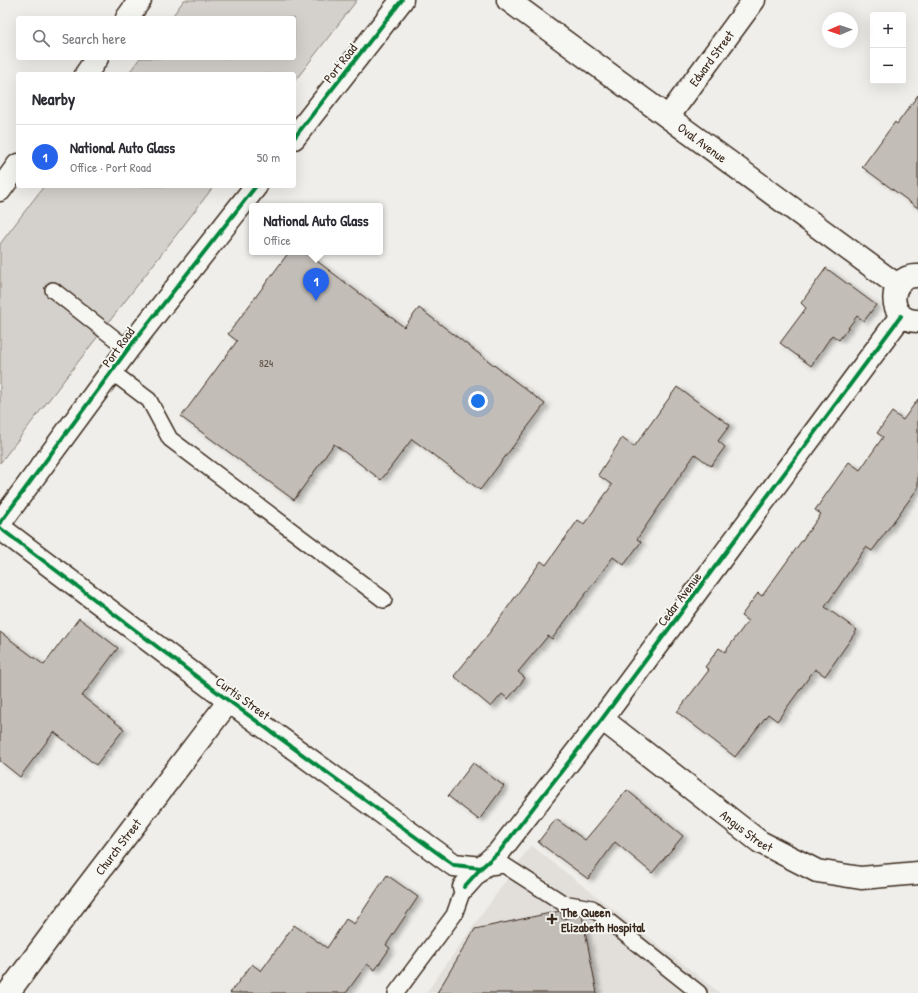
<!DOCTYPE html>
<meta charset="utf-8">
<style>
:root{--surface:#fff;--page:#f7f7f7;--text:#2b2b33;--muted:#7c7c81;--line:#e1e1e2;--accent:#2563eb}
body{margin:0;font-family:"Patrick Hand",sans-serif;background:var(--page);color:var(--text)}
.controls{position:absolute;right:12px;top:12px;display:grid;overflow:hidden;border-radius:4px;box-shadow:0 4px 16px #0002}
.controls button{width:36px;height:36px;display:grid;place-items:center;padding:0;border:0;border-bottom:1px solid var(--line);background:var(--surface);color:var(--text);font:20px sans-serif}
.compass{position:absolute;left:822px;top:12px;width:36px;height:36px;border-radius:50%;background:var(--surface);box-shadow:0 4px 16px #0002;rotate:268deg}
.you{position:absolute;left:478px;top:401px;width:14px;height:14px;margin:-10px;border:3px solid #fff;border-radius:50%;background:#1a73e8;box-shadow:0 0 0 6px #1a73e833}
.badge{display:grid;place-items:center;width:26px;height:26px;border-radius:50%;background:var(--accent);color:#fff;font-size:13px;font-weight:700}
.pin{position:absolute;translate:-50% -33px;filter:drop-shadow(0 1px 2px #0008)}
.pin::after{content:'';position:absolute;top:21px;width:14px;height:12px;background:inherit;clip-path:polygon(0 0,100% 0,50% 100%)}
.popup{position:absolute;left:249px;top:203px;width:134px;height:52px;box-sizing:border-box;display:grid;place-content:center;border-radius:4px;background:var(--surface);filter:drop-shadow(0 1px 3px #0005);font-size:13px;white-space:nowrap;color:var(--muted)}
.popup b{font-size:15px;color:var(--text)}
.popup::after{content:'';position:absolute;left:50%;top:100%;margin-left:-8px;border:8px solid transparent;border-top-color:var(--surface)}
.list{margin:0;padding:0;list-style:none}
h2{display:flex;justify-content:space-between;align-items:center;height:52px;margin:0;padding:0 16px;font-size:17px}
h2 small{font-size:13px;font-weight:400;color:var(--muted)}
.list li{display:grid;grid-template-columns:26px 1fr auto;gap:12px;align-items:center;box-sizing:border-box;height:64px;padding:0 16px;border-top:1px solid var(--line)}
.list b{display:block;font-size:15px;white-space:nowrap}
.list p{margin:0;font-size:13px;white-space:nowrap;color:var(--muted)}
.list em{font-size:13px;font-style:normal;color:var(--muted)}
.icon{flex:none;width:22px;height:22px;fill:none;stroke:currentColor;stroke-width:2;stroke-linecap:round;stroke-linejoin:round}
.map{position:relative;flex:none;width:918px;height:993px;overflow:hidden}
.search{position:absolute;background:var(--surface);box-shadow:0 4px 16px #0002;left:16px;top:16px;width:280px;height:44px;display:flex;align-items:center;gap:10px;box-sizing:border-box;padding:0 14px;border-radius:4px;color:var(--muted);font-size:15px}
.panel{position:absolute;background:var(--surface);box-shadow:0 4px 16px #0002;left:16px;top:72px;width:280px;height:116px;border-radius:4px}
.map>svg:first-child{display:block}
.built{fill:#e2dfdb}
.green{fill:#d4d1cc;stroke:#887e75}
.building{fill:#c2bdb7;stroke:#3b2a1e;filter:url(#shadow)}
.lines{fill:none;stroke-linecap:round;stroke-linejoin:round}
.lane-casing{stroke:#3b2a1e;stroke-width:18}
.street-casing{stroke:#3b2a1e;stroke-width:25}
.highway-casing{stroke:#3b2a1e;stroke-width:25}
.lane{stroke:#f6f6f2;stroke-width:15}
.street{stroke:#f6f6f2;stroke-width:22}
.highway{stroke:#f6f6f2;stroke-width:22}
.cycleway-casing{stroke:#f6f6f2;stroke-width:6}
.cycleway{stroke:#00873e;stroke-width:4}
.poi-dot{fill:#3b2a1e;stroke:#f6f6f2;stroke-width:1.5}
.labels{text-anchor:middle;stroke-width:4;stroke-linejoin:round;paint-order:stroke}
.number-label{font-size:11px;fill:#5d4f44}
.street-label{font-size:13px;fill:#3b2a1e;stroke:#f6f6f2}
.poi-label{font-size:13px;font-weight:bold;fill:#3b2a1e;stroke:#f6f6f2;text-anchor:start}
</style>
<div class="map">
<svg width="918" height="993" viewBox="0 0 918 993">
<defs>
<filter id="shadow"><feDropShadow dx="4.5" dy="2.5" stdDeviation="2" flood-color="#0004"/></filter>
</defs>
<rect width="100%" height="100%" fill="#efeeea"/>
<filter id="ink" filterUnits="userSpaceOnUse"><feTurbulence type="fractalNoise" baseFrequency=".025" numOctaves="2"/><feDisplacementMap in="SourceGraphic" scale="8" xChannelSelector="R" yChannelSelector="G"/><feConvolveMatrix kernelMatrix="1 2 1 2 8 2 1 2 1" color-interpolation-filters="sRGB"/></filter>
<g filter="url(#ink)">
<polygon class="built" points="531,845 720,993 426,993"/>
<g class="green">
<polygon points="184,0 357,0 294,82 294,74 128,74 140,58 294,58 294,18 171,18"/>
<polygon points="44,186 214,186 0,463 0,244"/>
</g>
<g class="building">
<polygon points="918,95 918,208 862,167 895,122 897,124"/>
<polygon points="289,252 305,252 404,327 419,308 545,404 480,490 412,439 381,480 334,444 294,500 181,417 237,341 228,334"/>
<polygon points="826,268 876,305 864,321 857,316 839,340 832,335 811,366 780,343 806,308 801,303"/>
<polygon points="677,387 730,425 718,441 725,447 711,466 695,454 637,539 641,542 624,565 613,557 552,639 548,636 518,672 525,678 508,699 502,694 491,707 454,676 490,632 541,561 546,565 578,520 584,524 612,485 598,475 622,438 634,447"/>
<polygon points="918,399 918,488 872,551 866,547 825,607 857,630 825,676 815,669 777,721 768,714 735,757 677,712 709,670 705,667 719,648 725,652 748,621 741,616 758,593 762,596 821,514 815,510 849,462 860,470 883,437 877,433 892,412 903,420"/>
<polygon points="79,618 118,648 82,696 124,729 96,765 54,732 20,777 0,761 0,632 44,665"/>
<polygon points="473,763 504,786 479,820 448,796"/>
<polygon points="627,790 683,836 652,873 615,842 588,879 538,842 556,819 585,840"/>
<polygon points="387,875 418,897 386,945 390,948 375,970 367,964 346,993 230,993 252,964 261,971 294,925 327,948 346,919 354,924"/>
<polygon points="560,911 561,912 562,919 582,915 597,993 437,993 475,929"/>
</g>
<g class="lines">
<defs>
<g id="lane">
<polyline points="53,290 128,349"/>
<polyline points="112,372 149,400 170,439 384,600"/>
<polyline points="482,868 504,865 563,903 592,908 699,993"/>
<polyline points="396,993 454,915 464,887"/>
</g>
<g id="street">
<path id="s1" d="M 508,0 L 897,285"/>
<path id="s2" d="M 668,117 L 754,0"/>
<path d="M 918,276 C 887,274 886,322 918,321"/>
<polyline points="0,528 229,701 454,865 481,868"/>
<path id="s3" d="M 602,719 L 760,842 L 817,871 L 861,878 L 918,873"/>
<polyline points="464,887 481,868 499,852 602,719 901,316"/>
<path id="s4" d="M 8,993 L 78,899 L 229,701"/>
</g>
<g id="highway">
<polyline points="127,18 140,0"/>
<polyline points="86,74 97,58"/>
<polyline points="294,138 402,0"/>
<polyline points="0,190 18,165"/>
<polyline points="0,523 128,349 256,186"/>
</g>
</defs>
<use href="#lane" class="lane-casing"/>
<use href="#street" class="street-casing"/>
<use href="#highway" class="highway-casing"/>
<use href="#lane" class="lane"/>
<use href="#street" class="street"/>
<use href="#highway" class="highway"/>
<defs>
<g id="cycleway">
<polyline points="294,138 402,0"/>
<polyline points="0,523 128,349 256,186"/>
<polyline points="0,528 229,701 454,865 481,868"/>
<polyline points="464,887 481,868 499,852 602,719 901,316"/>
</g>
</defs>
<use href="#cycleway" class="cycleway-casing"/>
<use href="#cycleway" class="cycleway"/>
</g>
</g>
<path class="poi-dot" d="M550 913h4v4h4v4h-4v4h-4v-4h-4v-4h4z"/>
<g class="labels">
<g class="number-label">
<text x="266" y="367">824</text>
</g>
<g class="street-label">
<text dy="5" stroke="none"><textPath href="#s2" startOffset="73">Edward Street</textPath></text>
<text transform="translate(340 63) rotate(-52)" y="5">Port Road</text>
<text dy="5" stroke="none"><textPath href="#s1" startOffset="241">Oval Avenue</textPath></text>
<text transform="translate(118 347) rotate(-54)" y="5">Port Road</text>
<text transform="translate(679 599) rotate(-53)" y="5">Cedar Avenue</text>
<text transform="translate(243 698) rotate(36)" y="5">Curtis Street</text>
<text dy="5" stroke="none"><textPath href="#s3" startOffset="183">Angus Street</textPath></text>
<text dy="5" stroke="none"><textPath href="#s4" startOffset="183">Church Street</textPath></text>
</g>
<g class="poi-label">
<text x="561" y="917">The Queen<tspan x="561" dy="15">Elizabeth Hospital</tspan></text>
</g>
</g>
</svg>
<div class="controls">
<button>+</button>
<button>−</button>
</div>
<svg class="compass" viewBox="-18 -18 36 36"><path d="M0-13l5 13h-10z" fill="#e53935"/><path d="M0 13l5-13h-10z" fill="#7c7c81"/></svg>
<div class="you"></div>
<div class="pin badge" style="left:316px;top:301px">1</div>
<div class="popup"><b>National Auto Glass</b>Office</div>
<div class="search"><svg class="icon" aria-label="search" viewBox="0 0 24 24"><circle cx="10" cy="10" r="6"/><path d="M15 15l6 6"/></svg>Search here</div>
<section class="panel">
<h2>Nearby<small></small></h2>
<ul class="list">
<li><span class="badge">1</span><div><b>National Auto Glass</b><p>Office · Port Road</p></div><em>50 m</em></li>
</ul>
</section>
</div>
